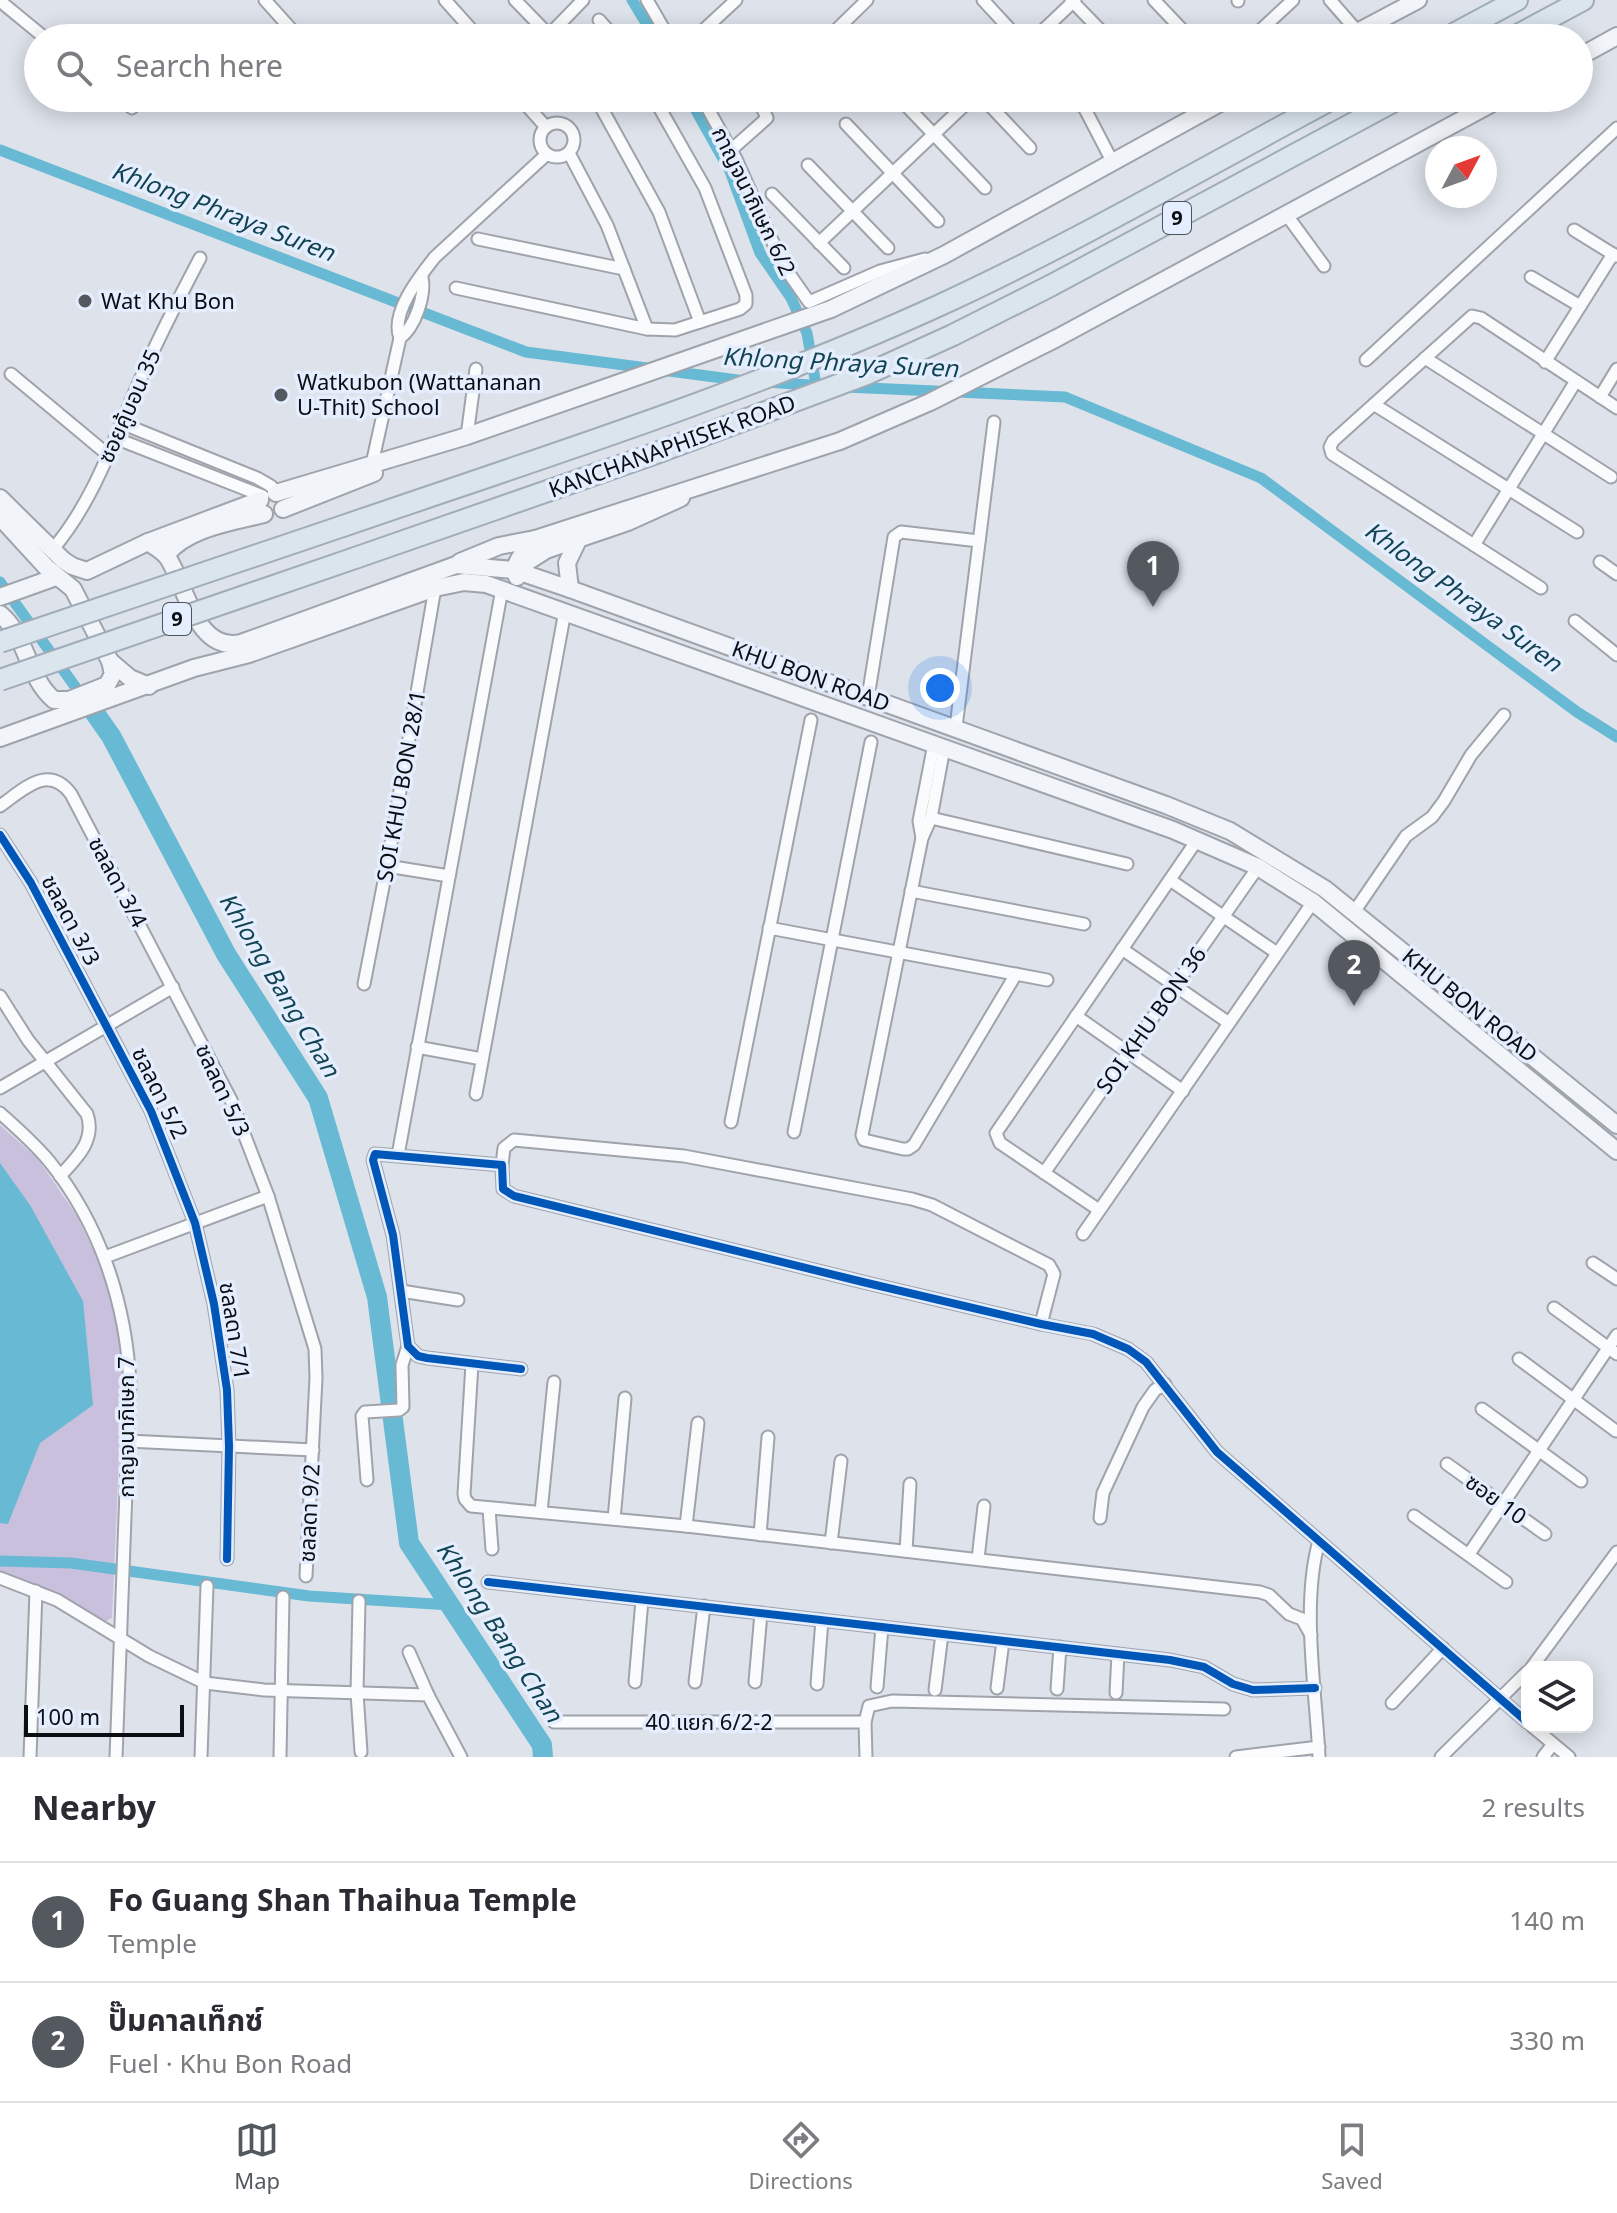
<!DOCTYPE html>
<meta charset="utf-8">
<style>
:root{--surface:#fff;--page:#f2f2f3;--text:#2b2b33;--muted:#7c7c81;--line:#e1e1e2;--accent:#54585f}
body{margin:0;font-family:Georgia,"Noto Sans Thai",serif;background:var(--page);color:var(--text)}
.controls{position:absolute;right:24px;bottom:24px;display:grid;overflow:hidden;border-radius:16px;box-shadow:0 4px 20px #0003}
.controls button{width:72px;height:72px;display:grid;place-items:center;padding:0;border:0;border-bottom:2px solid var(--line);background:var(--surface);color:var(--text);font:40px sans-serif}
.compass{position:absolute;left:1425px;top:136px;width:72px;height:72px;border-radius:50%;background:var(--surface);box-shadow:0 4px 20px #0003;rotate:49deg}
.scale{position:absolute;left:24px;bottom:20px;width:160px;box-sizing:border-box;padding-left:8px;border:4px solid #0b0e13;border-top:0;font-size:22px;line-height:28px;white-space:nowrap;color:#0b0e13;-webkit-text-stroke:6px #e5eeff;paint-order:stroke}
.you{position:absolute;left:940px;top:688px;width:28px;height:28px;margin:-20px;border:6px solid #fff;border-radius:50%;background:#1a73e8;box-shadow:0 0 0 12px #1a73e833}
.badge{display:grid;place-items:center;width:52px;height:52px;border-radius:50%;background:var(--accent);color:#fff;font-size:26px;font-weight:700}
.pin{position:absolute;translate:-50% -66px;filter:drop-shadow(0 2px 4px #0008)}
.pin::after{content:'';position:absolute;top:42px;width:28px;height:24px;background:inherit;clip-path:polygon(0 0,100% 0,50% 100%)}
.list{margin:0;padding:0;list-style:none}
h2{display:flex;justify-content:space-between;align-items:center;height:104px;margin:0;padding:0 32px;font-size:34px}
h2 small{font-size:26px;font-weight:400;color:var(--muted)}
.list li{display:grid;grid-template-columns:52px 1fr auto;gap:24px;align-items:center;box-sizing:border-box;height:120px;padding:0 32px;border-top:2px solid var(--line)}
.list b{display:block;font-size:30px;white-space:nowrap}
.list p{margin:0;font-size:26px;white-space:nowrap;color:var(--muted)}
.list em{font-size:26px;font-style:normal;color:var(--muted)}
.icon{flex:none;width:44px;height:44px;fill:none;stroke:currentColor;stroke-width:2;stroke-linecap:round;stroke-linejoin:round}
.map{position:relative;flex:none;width:1617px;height:1757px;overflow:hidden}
.search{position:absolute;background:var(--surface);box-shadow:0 4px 20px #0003;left:24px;right:24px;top:24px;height:88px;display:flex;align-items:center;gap:20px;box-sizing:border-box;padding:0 28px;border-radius:44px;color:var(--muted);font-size:30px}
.sheet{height:344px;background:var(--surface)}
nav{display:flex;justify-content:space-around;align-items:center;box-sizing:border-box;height:112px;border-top:2px solid var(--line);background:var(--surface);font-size:22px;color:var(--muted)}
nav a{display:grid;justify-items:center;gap:4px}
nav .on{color:var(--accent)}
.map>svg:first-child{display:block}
.green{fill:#c9c0de}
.water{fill:#67b9d4}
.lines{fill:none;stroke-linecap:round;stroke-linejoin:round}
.canal{stroke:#67b9d4;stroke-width:11}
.river{stroke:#67b9d4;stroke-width:20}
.minor-casing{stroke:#9fa3ab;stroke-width:15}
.secondary-casing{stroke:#9fa3ab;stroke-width:20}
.motorway-casing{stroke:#a0acb8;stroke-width:24}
.minor{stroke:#fafbfc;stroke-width:11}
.secondary{stroke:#f1f4f8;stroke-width:16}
.motorway{stroke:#dae5ed;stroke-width:20}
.motorway-bridge-casing{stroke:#a0acb8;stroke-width:24;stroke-linecap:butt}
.motorway-bridge{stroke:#dae5ed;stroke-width:20}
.cycleway-casing{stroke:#e5eeff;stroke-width:13}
.cycleway{stroke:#0057b8;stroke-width:8}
.poi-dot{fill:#54585f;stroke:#e5eeff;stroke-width:3}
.labels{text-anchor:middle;stroke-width:7;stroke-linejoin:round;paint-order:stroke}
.shield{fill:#e5eeff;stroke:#4c515a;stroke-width:2}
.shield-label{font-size:20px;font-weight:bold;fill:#0b0e13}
.street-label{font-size:22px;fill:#0b0e13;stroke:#e5eeff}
.poi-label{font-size:22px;fill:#0b0e13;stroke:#e5eeff;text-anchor:start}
.water-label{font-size:24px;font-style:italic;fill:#124351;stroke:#e5eeff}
</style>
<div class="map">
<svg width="1617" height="1757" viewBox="0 0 1617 1757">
<rect width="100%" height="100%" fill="#dde2eb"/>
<polygon class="green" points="0,1125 38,1159 77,1216 112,1289 124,1343 112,1618 106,1621 0,1574"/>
<polygon class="water" points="0,1163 30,1205 83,1301 93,1405 40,1443 8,1524 0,1523"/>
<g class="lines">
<g class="canal">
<polyline points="632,0 655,38"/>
<polyline points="689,98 730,171 760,253 791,298 807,333 816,385"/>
<polyline points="0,150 526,352 745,381"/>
<polyline points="766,382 825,386"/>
<polyline points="846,387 1065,397 1261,478 1577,712 1617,737"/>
<polyline points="0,582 84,699"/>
<polyline points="0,1561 71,1563 309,1596 450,1605"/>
</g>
<polyline class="river" points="89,705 111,736 226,954 318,1098 377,1297 409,1543 542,1745 543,1757"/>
<defs>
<g id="minor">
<polyline points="265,0 299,38"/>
<polyline points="445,0 479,38"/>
<polyline points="515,0 549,35 547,38"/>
<polyline points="647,0 669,38"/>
<polyline points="983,0 1018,38"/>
<polyline points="1071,0 1108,38"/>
<polyline points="1154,0 1190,38"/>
<polyline points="1238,0 1238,1"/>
<polyline points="1330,0 1358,32"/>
<polyline points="0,1 45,38"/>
<polyline points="599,20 615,38"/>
<polyline points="549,35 583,0"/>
<polyline points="695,38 736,0"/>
<polyline points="828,38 867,0"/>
<polyline points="1035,38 1075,0"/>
<polyline points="1252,38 1293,0"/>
<polyline points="120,98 132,108"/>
<polyline points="520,98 546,127"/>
<polyline points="596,98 659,212 700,322"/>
<polyline points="702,98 737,161 783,265 809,302 880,271 925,259"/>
<polyline points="899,98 985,188"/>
<polyline points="983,98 1030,148"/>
<polyline points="1074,98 1085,109 1112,161"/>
<polyline points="1166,98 1167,99"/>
<circle cx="557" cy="140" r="17"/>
<polyline points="846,124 938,221"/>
<polyline points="731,150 767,118 761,105 767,98"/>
<polyline points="808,165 888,248"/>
<polyline points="772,194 844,268"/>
<polyline points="1286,214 1324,266"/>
<polyline points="1574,230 1616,256"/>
<polyline points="478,239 624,269"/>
<polyline points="819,243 972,98"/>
<polyline points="1531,277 1580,306"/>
<polyline points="456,288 647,329 607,225 569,153"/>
<polyline points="647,329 675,330 740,309 746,304 746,295 705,188 654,98"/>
<path d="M 400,338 C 415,327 426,295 422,277"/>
<polyline points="1425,358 1611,477"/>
<polyline points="1366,360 1617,128"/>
<polyline points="1545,362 1613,254"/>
<polyline points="11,374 107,454"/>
<polyline points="1600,397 1617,369"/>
<polyline points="1375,405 1577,532"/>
<polyline points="121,423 257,478 271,486 276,493"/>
<polyline points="467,436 476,369"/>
<polyline points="115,438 263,496"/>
<path d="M 372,464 L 400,338 C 390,313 420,276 435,257 L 547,154"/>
<polyline points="1474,545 1576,381"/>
<path d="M 52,550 C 93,503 115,437 140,380 C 158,338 179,298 200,258"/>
<polyline points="1600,562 1617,574"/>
<polyline points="1541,588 1332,454 1330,447 1333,441 1472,316 1481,318 1617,408"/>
<polyline points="1575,621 1617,655"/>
<polyline points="868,697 894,537 901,532 979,541"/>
<polyline points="956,727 994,422"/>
<polyline points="944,748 931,818 922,838 862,1135 864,1140 903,1149 908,1149 914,1145 1016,974"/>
<path d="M 0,806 C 23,790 48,763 71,794 L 231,1100 L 268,1196 L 315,1349 L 316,1378 L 306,1576"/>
<polyline points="931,818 1127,864"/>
<polyline points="0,835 31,883 151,1111 195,1223 214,1304 227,1390 229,1446 227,1559"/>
<polyline points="922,838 919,821 934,744"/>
<polyline points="387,866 449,876"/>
<polyline points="1170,880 1277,953"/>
<polyline points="911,891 1084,924"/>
<polyline points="1354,912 1406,836 1432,817 1444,801 1471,755 1504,715"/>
<polyline points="769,928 1047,980"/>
<polyline points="1122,949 1229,1023"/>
<polyline points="364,984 387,866 435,588"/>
<path d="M 0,996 L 28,1040 L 87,1114 C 96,1140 77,1158 60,1176"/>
<polyline points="1076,1016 1183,1091"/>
<polyline points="417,1047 482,1059"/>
<polyline points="0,1088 173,987"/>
<polyline points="476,1094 565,611"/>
<path d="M 0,1113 C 17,1128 34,1143 49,1161 C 100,1224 126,1303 130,1384 L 116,1757"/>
<polyline points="731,1122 811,720"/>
<polyline points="794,1132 871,742"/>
<polyline points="398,1155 502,589"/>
<polyline points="502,1165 504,1148 514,1140 684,1156 912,1199 932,1205 1049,1265 1054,1274 1041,1324"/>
<polyline points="1044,1173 1258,867"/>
<polyline points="1099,1210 1000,1143 996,1133 1197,840"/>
<polyline points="1083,1234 1313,902"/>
<polyline points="105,1257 268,1196"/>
<polyline points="1593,1263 1617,1279"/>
<polyline points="401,1291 458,1300"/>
<polyline points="1554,1308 1617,1354"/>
<polyline points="1519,1359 1616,1431"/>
<polyline points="472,1364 464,1494 465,1499 471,1506 686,1526 1260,1592 1269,1595 1289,1614 1302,1619 1311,1635"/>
<polyline points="521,1369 427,1358 418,1356 408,1346 393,1235 373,1160 375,1154 502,1165 503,1189 514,1196 867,1283 1041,1324 1093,1334 1128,1349 1146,1362 1217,1452 1527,1722"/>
<polyline points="1482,1409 1581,1481"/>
<polyline points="128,1441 313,1450"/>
<polyline points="1447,1464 1545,1534"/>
<polyline points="367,1480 362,1416 365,1412 399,1410 403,1407 402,1365 408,1346"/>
<polyline points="489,1509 492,1549"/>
<polyline points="541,1512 554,1382"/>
<polyline points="1414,1516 1506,1582"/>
<polyline points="1100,1518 1103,1493 1143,1407 1155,1390 1165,1384"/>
<polyline points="614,1519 625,1398"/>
<polyline points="686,1526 698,1423"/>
<polyline points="760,1535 768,1437"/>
<polyline points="831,1543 841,1461"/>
<polyline points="906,1551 910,1484"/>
<polyline points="1469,1554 1617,1335"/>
<polyline points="978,1559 984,1506"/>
<polyline points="0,1578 57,1600 149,1656 205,1683 264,1690 428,1695 461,1757"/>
<polyline points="488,1582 1170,1660 1204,1667 1233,1684 1253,1690 1315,1688"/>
<polyline points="359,1601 357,1693 361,1752"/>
<polyline points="409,1652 428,1695"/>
<polyline points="1532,1667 1617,1552"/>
<polyline points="635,1682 642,1600"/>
<polyline points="695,1682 704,1606"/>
<polyline points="755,1682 761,1613"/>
<polyline points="817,1684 822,1620"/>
<polyline points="877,1687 882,1627"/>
<polyline points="997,1688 1003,1641"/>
<polyline points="1057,1689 1060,1647"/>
<polyline points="935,1690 942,1634"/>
<polyline points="1116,1693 1118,1654"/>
<polyline points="1392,1703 1443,1648"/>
<polyline points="554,1722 865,1722"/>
<polyline points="1533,1727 1569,1757"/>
<polyline points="30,1757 36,1591"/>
<polyline points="201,1757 207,1586"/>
<polyline points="280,1757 283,1597"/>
<polyline points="866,1757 865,1722 869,1706 892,1701 1224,1709"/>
<polyline points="1236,1757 1319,1747"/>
<path d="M 1319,1757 C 1316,1691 1301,1604 1319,1541"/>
<polyline points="1441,1757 1527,1672"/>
<polyline points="1543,1757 1553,1744"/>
</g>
<g id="secondary">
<polyline points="1346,38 1418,0"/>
<polyline points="1579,57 1617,36"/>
<polyline points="276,493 467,436 831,309 944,255 1229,98"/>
<polyline points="0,498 63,560 72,566 87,571 148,542 260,500"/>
<polyline points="283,509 374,473"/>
<polyline points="0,517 46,567 73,589 110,661 130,678 149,686"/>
<path d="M 148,542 C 155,547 163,551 168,558 C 187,588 196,653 241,643 L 456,565 L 514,570 L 570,589 L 1166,805 L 1230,831 L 1325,889 L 1617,1125"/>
<path d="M 166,555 C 187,528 232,522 264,514"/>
<polyline points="460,562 499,546 535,539"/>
<polyline points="516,569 546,550 628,522 681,498"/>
<path d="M 517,577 L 514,570 C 519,557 525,548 535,539 L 840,441 L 930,402 L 1057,338 L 1502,98"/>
<polyline points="570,589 567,563 579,538"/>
<polyline points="0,597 56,577"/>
<path d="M 0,614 C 27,636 27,677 54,700 L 69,700 L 107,685 L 113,674 L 110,661"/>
<polyline points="0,738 194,668 249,654 435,588 464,582 486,584 1173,830 1258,867 1313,902 1617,1151"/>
</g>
<g id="motorway">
<polyline points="1446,38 1517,0"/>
<polyline points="1512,38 1583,0"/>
<path d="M 343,526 C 541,458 747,393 938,306 C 1073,244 1203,168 1334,98"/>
<polyline points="355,558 651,455 867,374 953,335 1052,285 1400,98"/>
</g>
</defs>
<use href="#minor" class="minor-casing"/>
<use href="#secondary" class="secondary-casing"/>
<use href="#motorway" class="motorway-casing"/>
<use href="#minor" class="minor"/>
<use href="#secondary" class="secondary"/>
<use href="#motorway" class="motorway"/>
<defs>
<g id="motorway-bridge">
<polyline points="0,642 343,526"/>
<polyline points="0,680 355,558"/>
</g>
</defs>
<use href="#motorway-bridge" class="motorway-bridge-casing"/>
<use href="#motorway-bridge" class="motorway-bridge"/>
<defs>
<g id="cycleway">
<polyline points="0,835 31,883 151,1111 195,1223 214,1304 227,1390 229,1446 227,1559"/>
<polyline points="521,1369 427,1358 418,1356 408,1346 393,1235 373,1160 375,1154 502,1165 503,1189 514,1196 867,1283 1041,1324 1093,1334 1128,1349 1146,1362 1217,1452 1527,1722"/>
<polyline points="488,1582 1170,1660 1204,1667 1233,1684 1253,1690 1315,1688"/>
</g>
</defs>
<use href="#cycleway" class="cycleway-casing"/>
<use href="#cycleway" class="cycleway"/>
</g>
<g class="poi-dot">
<circle cx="85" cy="301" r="8"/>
<circle cx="281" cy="395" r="8"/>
</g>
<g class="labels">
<g class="shield">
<rect x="1163" y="202" width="28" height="32" rx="6"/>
<rect x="163" y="603" width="28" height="32" rx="6"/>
</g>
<g class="shield-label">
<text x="1177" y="225">9</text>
<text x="177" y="626">9</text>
</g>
<g class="street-label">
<text transform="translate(754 201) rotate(64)" y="8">กาญจนาภิเษก 6/2</text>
<text transform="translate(129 406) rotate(-66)" y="8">ซอยคู้บอน 35</text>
<text transform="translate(672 446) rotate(-20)" y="8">KANCHANAPHISEK ROAD</text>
<text transform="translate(811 676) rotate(20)" y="8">KHU BON ROAD</text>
<text transform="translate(401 786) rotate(-80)" y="8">SOI KHU BON 28/1</text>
<text transform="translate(118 882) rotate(62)" y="8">ชลลดา 3/4</text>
<text transform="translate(71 920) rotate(62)" y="8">ชลลดา 3/3</text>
<text transform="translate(1470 1005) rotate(39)" y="8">KHU BON ROAD</text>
<text transform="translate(1151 1020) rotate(-55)" y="8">SOI KHU BON 36</text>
<text transform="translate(223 1090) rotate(65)" y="8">ชลลดา 5/3</text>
<text transform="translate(160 1093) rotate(64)" y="8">ชลลดา 5/2</text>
<text transform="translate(235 1331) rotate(81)" y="8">ชลลดา 7/1</text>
<text transform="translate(126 1427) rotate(-90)" y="8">กาญจนาภิเษก 7</text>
<text transform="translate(1496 1499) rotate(36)" y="8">ซอย 10</text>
<text transform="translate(309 1513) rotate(-87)" y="8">ชลลดา 9/2</text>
<text x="709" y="1730">40 แยก 6/2-2</text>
</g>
<g class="poi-label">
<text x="101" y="309">Wat Khu Bon</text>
<text x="297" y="390">Watkubon (Wattananan<tspan x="297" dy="25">U-Thit) School</tspan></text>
</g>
<g class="water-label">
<text transform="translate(223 212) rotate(21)" y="8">Khlong Phraya Suren</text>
<text transform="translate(840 363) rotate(3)" y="8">Khlong Phraya Suren</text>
<text transform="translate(1463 597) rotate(36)" y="8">Khlong Phraya Suren</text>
<text transform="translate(279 985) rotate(59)" y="8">Khlong Bang Chan</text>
<text transform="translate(499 1632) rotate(57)" y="8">Khlong Bang Chan</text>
</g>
</g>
</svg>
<div class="controls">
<button><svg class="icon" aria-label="layers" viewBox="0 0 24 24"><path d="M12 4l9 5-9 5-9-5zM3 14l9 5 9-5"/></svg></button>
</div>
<svg class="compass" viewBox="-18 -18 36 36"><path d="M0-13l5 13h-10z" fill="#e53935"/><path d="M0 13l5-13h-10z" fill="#7c7c81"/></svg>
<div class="scale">100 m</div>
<div class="you"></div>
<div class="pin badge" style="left:1153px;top:607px">1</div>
<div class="pin badge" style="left:1354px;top:1006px">2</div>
<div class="search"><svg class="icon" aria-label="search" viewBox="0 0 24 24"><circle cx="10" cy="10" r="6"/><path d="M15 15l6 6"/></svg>Search here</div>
</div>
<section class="sheet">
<h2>Nearby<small>2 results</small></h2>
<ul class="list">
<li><span class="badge">1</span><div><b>Fo Guang Shan Thaihua Temple</b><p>Temple</p></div><em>140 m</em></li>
<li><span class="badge">2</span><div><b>ปั๊มคาลเท็กซ์</b><p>Fuel · Khu Bon Road</p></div><em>330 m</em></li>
</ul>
</section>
<nav>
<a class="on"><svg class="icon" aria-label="map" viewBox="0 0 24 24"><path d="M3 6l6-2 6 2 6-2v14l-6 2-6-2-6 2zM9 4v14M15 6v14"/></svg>Map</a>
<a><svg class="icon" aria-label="directions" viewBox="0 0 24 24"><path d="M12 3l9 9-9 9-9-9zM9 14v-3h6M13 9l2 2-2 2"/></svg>Directions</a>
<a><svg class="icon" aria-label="saved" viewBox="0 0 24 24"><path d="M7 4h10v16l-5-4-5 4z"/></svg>Saved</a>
</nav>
